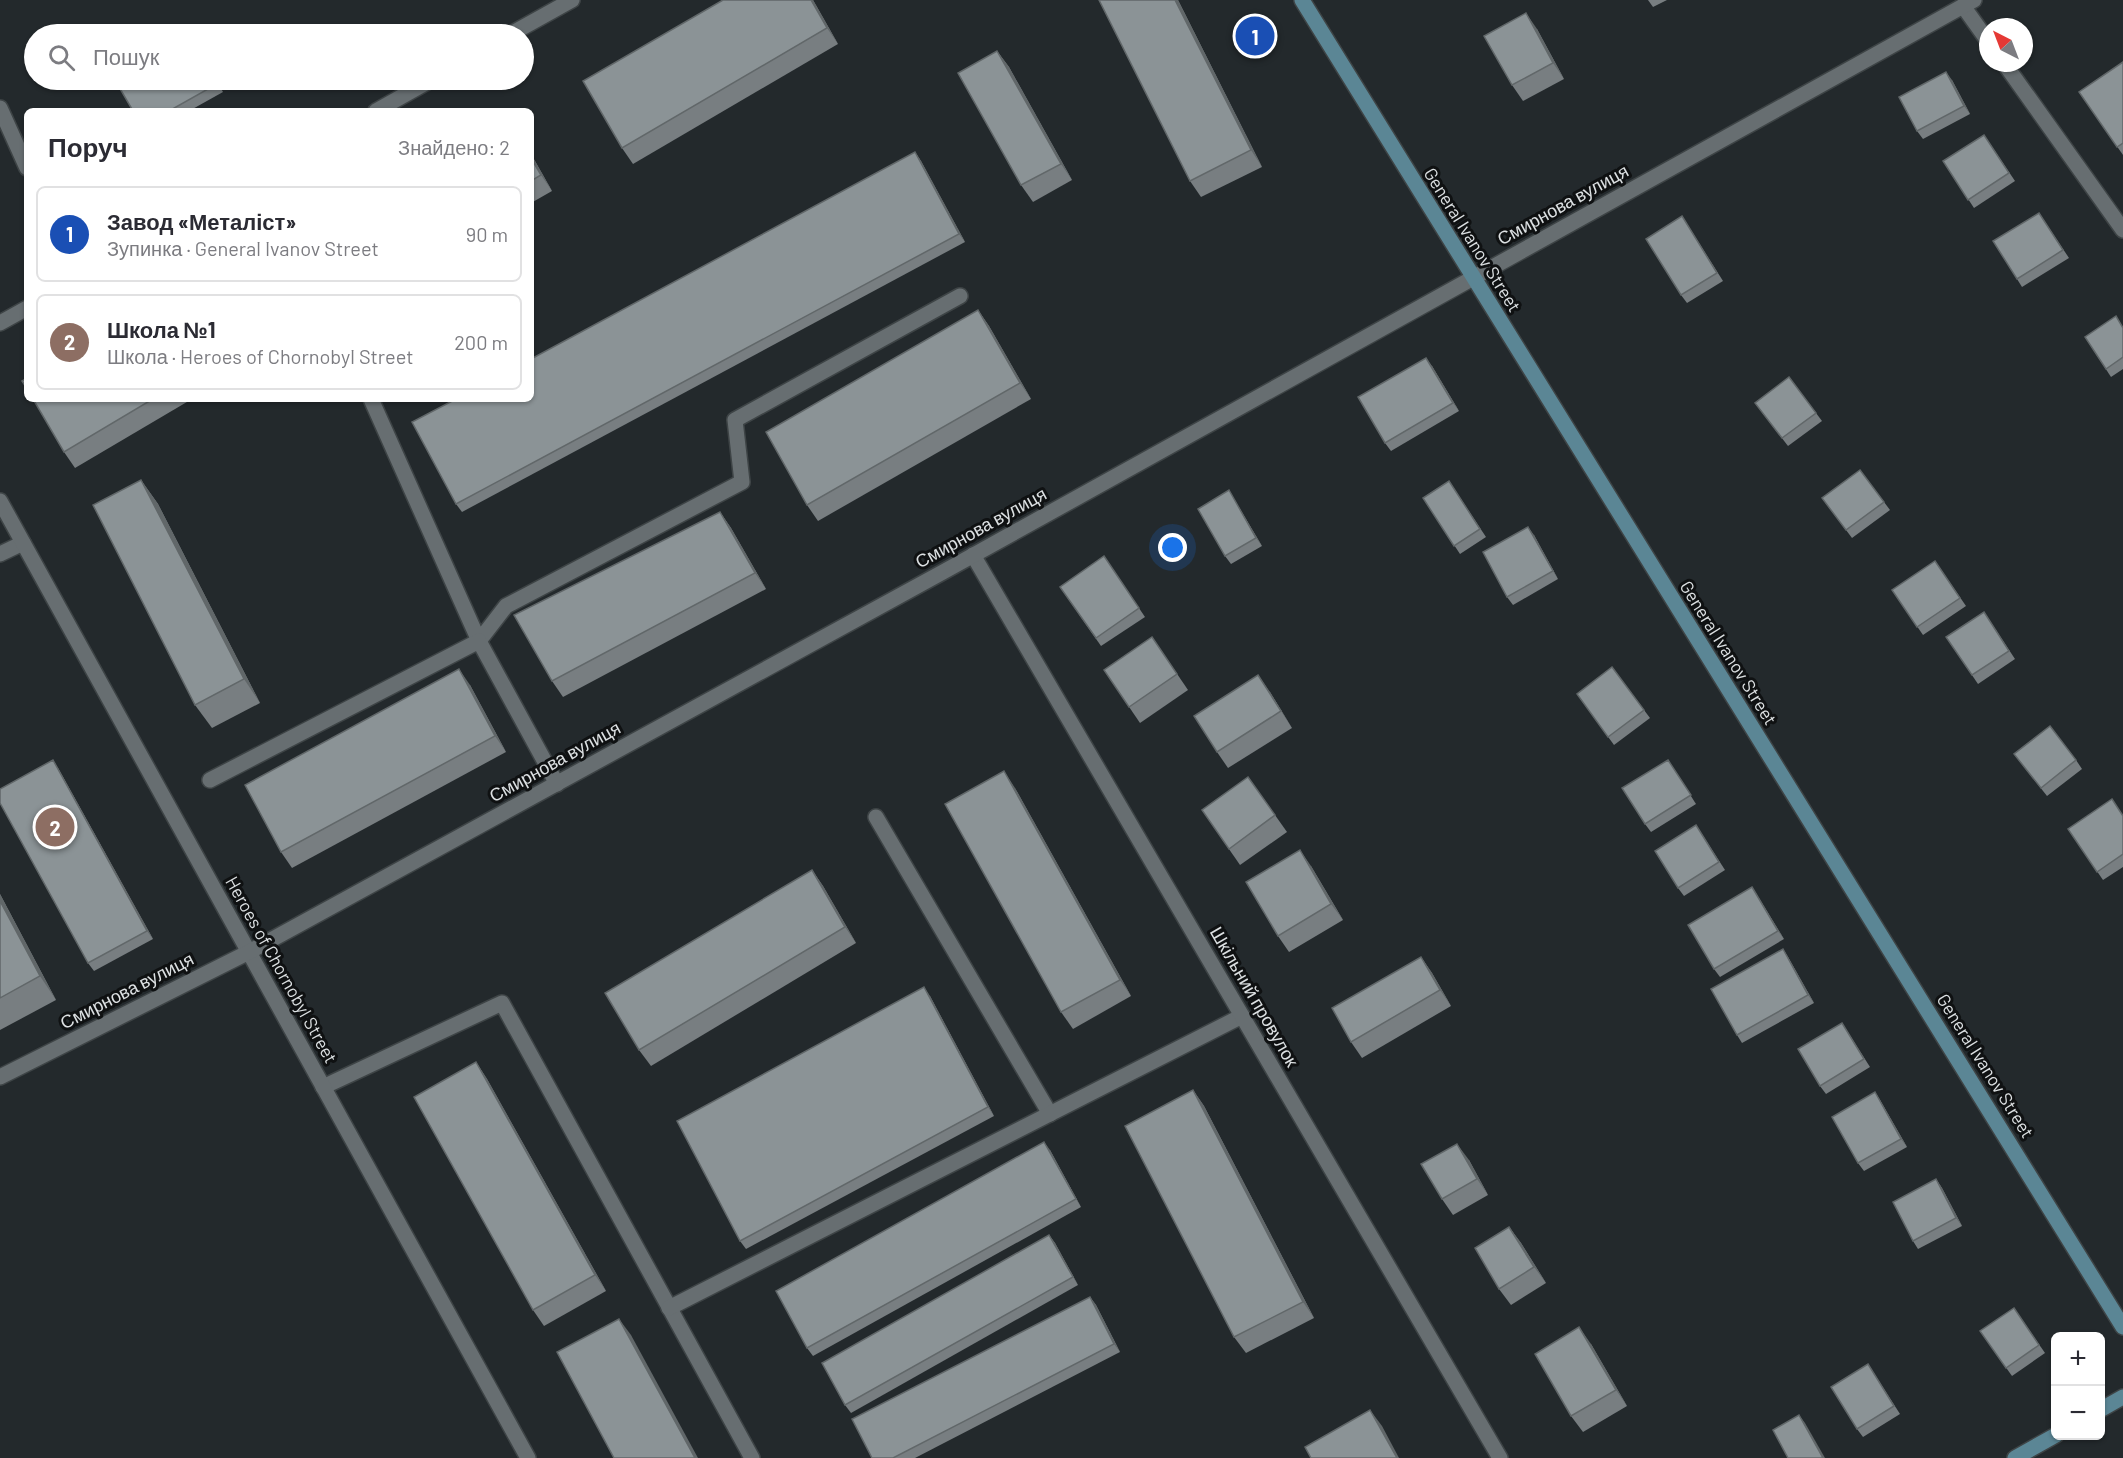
<!DOCTYPE html>
<html lang="uk">
<meta charset="utf-8">
<style>
:root{--surface:#fff;--page:#f2f2f3;--text:#2b2b33;--muted:#7c7c81;--line:#e1e1e2;--accent:#826436}
body{margin:0;font-family:Barlow,sans-serif;background:var(--page);color:var(--text)}
.controls{position:absolute;right:18px;bottom:18px;display:grid;overflow:hidden;border-radius:9px;box-shadow:0 2px 4px #0004}
.controls button{width:54px;height:54px;display:grid;place-items:center;padding:0;border:0;border-bottom:2px solid var(--line);background:var(--surface);color:var(--text);font:30px sans-serif}
.compass{position:absolute;left:1979px;top:18px;width:54px;height:54px;border-radius:50%;background:var(--surface);box-shadow:0 2px 4px #0004;rotate:318deg}
.you{position:absolute;left:1173px;top:548px;width:21px;height:21px;margin:-15px;border:4px solid #fff;border-radius:50%;background:#1a73e8;box-shadow:0 0 0 9px #1a73e833}
.badge{display:grid;place-items:center;width:39px;height:39px;border-radius:50%;background:var(--accent);color:#fff;font-size:20px;font-weight:700}
.pin{position:absolute;translate:-50% -50%;border:3px solid #fff;box-shadow:0 2px 6px #0006}
.list{margin:0;padding:0;list-style:none}
h2{display:flex;justify-content:space-between;align-items:center;height:78px;margin:0;padding:0 24px;font-size:26px}
h2 small{font-size:20px;font-weight:400;color:var(--muted)}
.list li{display:grid;grid-template-columns:39px 1fr auto;gap:18px;align-items:center;box-sizing:border-box;height:96px;margin:0 12px 12px;padding:0 12px;border:2px solid var(--line);border-radius:9px}
.list b{display:block;font-size:22px;white-space:nowrap}
.list p{margin:0;font-size:20px;white-space:nowrap;color:var(--muted)}
.list em{font-size:20px;font-style:normal;color:var(--muted)}
.icon{flex:none;width:33px;height:33px;fill:none;stroke:currentColor;stroke-width:2;stroke-linecap:round;stroke-linejoin:round}
.map{position:relative;flex:none;width:2123px;height:1458px;overflow:hidden}
.search{position:absolute;background:var(--surface);box-shadow:0 2px 4px #0004;left:24px;top:24px;width:510px;height:66px;display:flex;align-items:center;gap:15px;box-sizing:border-box;padding:0 21px;border-radius:33px;color:var(--muted);font-size:22px}
.panel{position:absolute;background:var(--surface);box-shadow:0 2px 4px #0004;left:24px;top:108px;width:510px;height:294px;border-radius:9px}
.map>svg:first-child{display:block}
.lines{fill:none;stroke-linecap:round;stroke-linejoin:round}
.lane-casing{stroke:#3e4446;stroke-width:18}
.street-casing{stroke:#3e4446;stroke-width:18}
.secondary-casing{stroke:#3e4446;stroke-width:18}
.lane{stroke:#676e71;stroke-width:15}
.street{stroke:#676e71;stroke-width:15}
.secondary{stroke:#5b8695;stroke-width:15}
.wall{fill:#787e81}
.shaded-wall{fill:#616769}
.building{fill:#8b9396;stroke:#616769;stroke-width:1.5}
.labels{text-anchor:middle;stroke-width:6;stroke-linejoin:round;paint-order:stroke}
.street-label{font-size:18px;fill:#dde1e3;stroke:#0f1112}
</style>
<div class="map">
<svg width="2123" height="1458" viewBox="0 0 2123 1458">
<rect width="100%" height="100%" fill="#23292c"/>
<g class="lines">
<defs>
<g id="lane">
<polyline points="371,399 479,641 506,606 742,482 735,420 960,296"/>
<polyline points="0,554 23,543"/>
<polyline points="210,780 479,641 557,784"/>
<polyline points="876,817 1050,1114"/>
<polyline points="323,1087 502,1003 752,1458"/>
<polyline points="669,1308 1242,1016"/>
</g>
<g id="street">
<polyline points="1963,6 1988,41"/>
<polyline points="511,34 572,0"/>
<polyline points="2004,63 2123,230"/>
<polyline points="0,108 27,168"/>
<polyline points="376,111 431,80"/>
<polyline points="0,323 27,308"/>
<polyline points="0,501 528,1458"/>
<polyline points="973,555 1500,1458"/>
<polyline points="0,1077 249,952 943,572 1974,0"/>
</g>
<g id="secondary">
<polyline points="1302,0 2123,1327"/>
<polyline points="2100,1410 2123,1397"/>
<polyline points="2015,1458 2056,1435"/>
</g>
</defs>
<use href="#lane" class="lane-casing"/>
<use href="#street" class="street-casing"/>
<use href="#secondary" class="secondary-casing"/>
<use href="#lane" class="lane"/>
<use href="#street" class="street"/>
<use href="#secondary" class="secondary"/>
</g>
<g class="wall">
<polygon points="813,0 838,44 633,164 622,148"/>
<polygon points="1178,0 1262,167 1201,197 1190,181"/>
<polygon points="1648,0 1667,0 1653,7"/>
<polygon points="1537,29 1564,79 1523,101 1512,85"/>
<polygon points="997,51 1009,67 1072,180 1033,202 1021,185"/>
<polygon points="2123,62 2123,155 2079,92"/>
<polygon points="115,80 216,80 223,92 189,111 133,111"/>
<polygon points="1952,80 1970,114 1923,139 1917,131"/>
<polygon points="1984,135 2015,181 1974,208 1943,161"/>
<polygon points="915,152 921,161 965,242 462,512 456,504"/>
<polygon points="531,154 552,191 531,203"/>
<polygon points="2039,213 2069,258 2022,287 2017,279"/>
<polygon points="1682,216 1723,281 1687,303 1681,295"/>
<polygon points="978,310 989,326 1031,399 818,521 807,505"/>
<polygon points="2123,327 2123,369 2111,377 2085,337"/>
<polygon points="1432,366 1459,411 1391,451 1385,443"/>
<polygon points="33,399 192,399 75,468 64,452"/>
<polygon points="1761,411 1816,413 1822,421 1788,446"/>
<polygon points="141,480 158,504 260,703 212,728 195,705"/>
<polygon points="1449,481 1486,537 1460,554 1423,498"/>
<polygon points="1822,498 1884,502 1890,510 1852,538"/>
<polygon points="1234,499 1262,546 1231,564 1225,556"/>
<polygon points="720,512 731,528 766,589 563,697 552,681"/>
<polygon points="1534,535 1558,579 1513,605 1507,597"/>
<polygon points="1104,556 1145,617 1101,646 1060,587"/>
<polygon points="1935,561 1966,606 1923,635 1892,590"/>
<polygon points="1984,612 2015,659 1978,684 1946,637"/>
<polygon points="1152,637 1188,690 1140,723 1104,670"/>
<polygon points="1612,667 1650,718 1614,745 1577,694"/>
<polygon points="470,685 506,752 292,868 281,852"/>
<polygon points="1270,692 1292,728 1228,768 1217,752"/>
<polygon points="2014,754 2076,760 2082,769 2047,796"/>
<polygon points="1668,760 1696,804 1651,832 1645,824"/>
<polygon points="58,768 153,939 94,971 88,963"/>
<polygon points="1248,777 1287,832 1240,865 1202,810"/>
<polygon points="1015,788 1131,996 1073,1029 1061,1012"/>
<polygon points="2123,816 2123,867 2103,880 2068,829"/>
<polygon points="1696,825 1725,870 1684,896 1678,888"/>
<polygon points="1311,866 1343,920 1289,952 1278,936"/>
<polygon points="812,870 823,886 856,943 651,1066 639,1050"/>
<polygon points="1752,887 1784,939 1720,977 1714,969"/>
<polygon points="0,894 56,1000 0,1030"/>
<polygon points="1783,949 1788,957 1814,1003 1742,1043 1737,1035"/>
<polygon points="1421,957 1432,973 1451,1006 1362,1058 1351,1042"/>
<polygon points="930,996 994,1116 746,1249 740,1241"/>
<polygon points="1842,1023 1870,1067 1826,1094 1820,1086"/>
<polygon points="476,1062 487,1079 606,1291 544,1326 533,1310"/>
<polygon points="1193,1090 1204,1106 1314,1318 1246,1353 1234,1337"/>
<polygon points="1875,1092 1880,1100 1907,1147 1864,1171 1858,1163"/>
<polygon points="1050,1150 1081,1207 813,1356 807,1348"/>
<polygon points="1469,1160 1488,1195 1453,1215 1442,1199"/>
<polygon points="1936,1179 1942,1188 1962,1226 1918,1249 1913,1241"/>
<polygon points="1509,1227 1521,1243 1546,1283 1511,1305 1499,1289"/>
<polygon points="1049,1235 1055,1243 1078,1285 851,1413 845,1405"/>
<polygon points="1090,1297 1096,1305 1120,1352 915,1458 872,1458"/>
<polygon points="2014,1308 2045,1353 2012,1376 1980,1331"/>
<polygon points="1591,1344 1627,1406 1583,1432 1571,1416"/>
<polygon points="1868,1364 1900,1414 1863,1437 1857,1429"/>
</g>
<g class="shaded-wall">
<polygon points="811,0 813,0 838,44 827,28"/>
<polygon points="1175,0 1178,0 1262,167 1251,150"/>
<polygon points="1526,13 1537,29 1564,79 1553,63"/>
<polygon points="997,51 1009,67 1072,180 1061,164"/>
<polygon points="1946,72 1952,80 1970,114 1964,106"/>
<polygon points="915,152 921,161 965,242 959,234"/>
<polygon points="531,154 552,191 541,175 531,158"/>
<polygon points="978,310 989,326 1031,399 1020,383"/>
<polygon points="1426,358 1432,366 1459,411 1453,403"/>
<polygon points="141,480 158,504 260,703 244,679"/>
<polygon points="1229,490 1234,499 1262,546 1256,538"/>
<polygon points="720,512 731,528 766,589 755,573"/>
<polygon points="1528,527 1534,535 1558,579 1553,571"/>
<polygon points="459,669 470,685 506,752 495,736"/>
<polygon points="1258,675 1270,692 1292,728 1281,711"/>
<polygon points="53,760 58,768 153,939 147,931"/>
<polygon points="1004,771 1015,788 1131,996 1120,980"/>
<polygon points="1300,850 1311,866 1343,920 1331,904"/>
<polygon points="812,870 823,886 856,943 845,927"/>
<polygon points="1752,887 1757,895 1784,939 1778,931"/>
<polygon points="0,894 56,1000 40,976 0,901"/>
<polygon points="1783,949 1788,957 1814,1003 1808,995"/>
<polygon points="1421,957 1432,973 1451,1006 1440,990"/>
<polygon points="924,987 930,996 994,1116 988,1107"/>
<polygon points="476,1062 487,1079 606,1291 595,1275"/>
<polygon points="1193,1090 1204,1106 1314,1318 1303,1302"/>
<polygon points="1875,1092 1880,1100 1907,1147 1901,1139"/>
<polygon points="1044,1142 1050,1150 1081,1207 1076,1199"/>
<polygon points="1457,1144 1469,1160 1488,1195 1477,1179"/>
<polygon points="1936,1179 1942,1188 1962,1226 1956,1218"/>
<polygon points="1509,1227 1521,1243 1546,1283 1534,1267"/>
<polygon points="1049,1235 1055,1243 1078,1285 1073,1277"/>
<polygon points="1090,1297 1096,1305 1120,1352 1114,1344"/>
<polygon points="619,1319 631,1335 698,1458 695,1458"/>
<polygon points="1579,1327 1591,1344 1627,1406 1616,1390"/>
<polygon points="1370,1410 1382,1426 1399,1458 1397,1458"/>
<polygon points="1799,1415 1805,1423 1825,1458 1823,1458"/>
</g>
<g class="building">
<polygon points="723,0 811,0 827,28 622,148 583,81"/>
<polygon points="1099,0 1175,0 1251,150 1190,181"/>
<polygon points="1526,13 1553,63 1512,85 1484,36"/>
<polygon points="997,51 1061,164 1021,185 958,73"/>
<polygon points="2123,62 2123,143 2117,147 2079,92"/>
<polygon points="1946,72 1964,106 1917,131 1899,97"/>
<polygon points="115,80 215,80 217,84 169,111 133,111"/>
<polygon points="1984,135 2009,173 1968,200 1943,161"/>
<polygon points="915,152 959,234 456,504 412,422 456,399 531,399 531,359"/>
<polygon points="531,158 541,175 531,181"/>
<polygon points="2039,213 2063,250 2017,279 1993,241"/>
<polygon points="1682,216 1717,273 1681,295 1646,239"/>
<polygon points="978,310 1020,383 807,505 766,432"/>
<polygon points="2116,316 2123,328 2123,357 2106,369 2085,337"/>
<polygon points="1426,358 1453,403 1385,443 1358,397"/>
<polygon points="1789,377 1816,413 1782,438 1755,403"/>
<polygon points="27,378 27,389 22,381"/>
<polygon points="33,399 153,399 64,452"/>
<polygon points="1860,470 1884,502 1846,530 1822,498"/>
<polygon points="141,480 244,679 195,705 93,505"/>
<polygon points="1449,481 1480,529 1454,546 1423,498"/>
<polygon points="1229,490 1256,538 1225,556 1198,509"/>
<polygon points="720,512 755,573 552,681 514,615"/>
<polygon points="1528,527 1553,571 1507,597 1483,552"/>
<polygon points="1104,556 1139,608 1096,638 1060,587"/>
<polygon points="1935,561 1960,598 1917,627 1892,590"/>
<polygon points="1984,612 2009,651 1972,675 1946,637"/>
<polygon points="1152,637 1177,674 1129,707 1104,670"/>
<polygon points="1612,667 1644,710 1608,737 1577,694"/>
<polygon points="459,669 495,736 281,852 245,785"/>
<polygon points="1258,675 1281,711 1217,752 1194,716"/>
<polygon points="2050,726 2076,760 2041,788 2014,754"/>
<polygon points="53,760 147,931 88,963 0,803 0,789"/>
<polygon points="1668,760 1691,795 1645,824 1622,788"/>
<polygon points="1004,771 1120,980 1061,1012 945,804"/>
<polygon points="1248,777 1275,815 1229,849 1202,810"/>
<polygon points="2112,799 2123,816 2123,854 2097,872 2068,829"/>
<polygon points="1696,825 1719,862 1678,888 1655,851"/>
<polygon points="1300,850 1331,904 1278,936 1246,882"/>
<polygon points="812,870 845,927 639,1050 605,993"/>
<polygon points="1752,887 1778,931 1714,969 1688,925"/>
<polygon points="0,901 40,976 0,998"/>
<polygon points="1783,949 1808,995 1737,1035 1711,989"/>
<polygon points="1421,957 1440,990 1351,1042 1332,1008"/>
<polygon points="924,987 988,1107 740,1241 677,1121"/>
<polygon points="1842,1023 1864,1059 1820,1086 1798,1049"/>
<polygon points="476,1062 595,1275 533,1310 414,1097"/>
<polygon points="1193,1090 1303,1302 1234,1337 1125,1126"/>
<polygon points="1875,1092 1901,1139 1858,1163 1832,1117"/>
<polygon points="1044,1142 1076,1199 807,1348 776,1291"/>
<polygon points="1457,1144 1477,1179 1442,1199 1421,1164"/>
<polygon points="1936,1179 1956,1218 1913,1241 1893,1202"/>
<polygon points="1509,1227 1534,1267 1499,1289 1475,1248"/>
<polygon points="1049,1235 1073,1277 845,1405 822,1363"/>
<polygon points="1090,1297 1114,1344 893,1458 872,1458 852,1419"/>
<polygon points="2014,1308 2039,1345 2006,1368 1980,1331"/>
<polygon points="619,1319 695,1458 614,1458 557,1352"/>
<polygon points="1579,1327 1616,1390 1571,1416 1535,1354"/>
<polygon points="1868,1364 1894,1406 1857,1429 1831,1387"/>
<polygon points="1370,1410 1397,1458 1311,1458 1305,1447"/>
<polygon points="1799,1415 1823,1458 1788,1458 1773,1430"/>
</g>
<g class="labels">
<g class="street-label">
<text transform="translate(1563 205) rotate(-29)" y="6">Смирнова вулиця</text>
<text transform="translate(1472 240) rotate(58)" y="6">General Ivanov Street</text>
<text transform="translate(981 528) rotate(-29)" y="6">Смирнова вулиця</text>
<text transform="translate(1728 653) rotate(58)" y="6">General Ivanov Street</text>
<text transform="translate(555 762) rotate(-29)" y="6">Смирнова вулиця</text>
<text transform="translate(281 970) rotate(61)" y="6">Heroes of Chornobyl Street</text>
<text transform="translate(127 991) rotate(-27)" y="6">Смирнова вулиця</text>
<text transform="translate(1254 997) rotate(60)" y="6">Шкільний провулок</text>
<text transform="translate(1985 1066) rotate(58)" y="6">General Ivanov Street</text>
</g>
</g>
</svg>
<div class="controls">
<button>+</button>
<button>−</button>
</div>
<svg class="compass" viewBox="-18 -18 36 36"><path d="M0-13l5 13h-10z" fill="#e53935"/><path d="M0 13l5-13h-10z" fill="#7c7c81"/></svg>
<div class="you"></div>
<div class="pin badge" style="left:1255px;top:36px;background:#1a4fb4">1</div>
<div class="pin badge" style="left:55px;top:827px;background:#8d6e63">2</div>
<div class="search"><svg class="icon" aria-label="search" viewBox="0 0 24 24"><circle cx="10" cy="10" r="6"/><path d="M15 15l6 6"/></svg>Пошук</div>
<section class="panel">
<h2>Поруч<small>Знайдено: 2</small></h2>
<ul class="list">
<li><span class="badge" style="background:#1a4fb4">1</span><div><b>Завод «Металіст»</b><p>Зупинка · General Ivanov Street</p></div><em>90 m</em></li>
<li><span class="badge" style="background:#8d6e63">2</span><div><b>Школа №1</b><p>Школа · Heroes of Chornobyl Street</p></div><em>200 m</em></li>
</ul>
</section>
</div>
